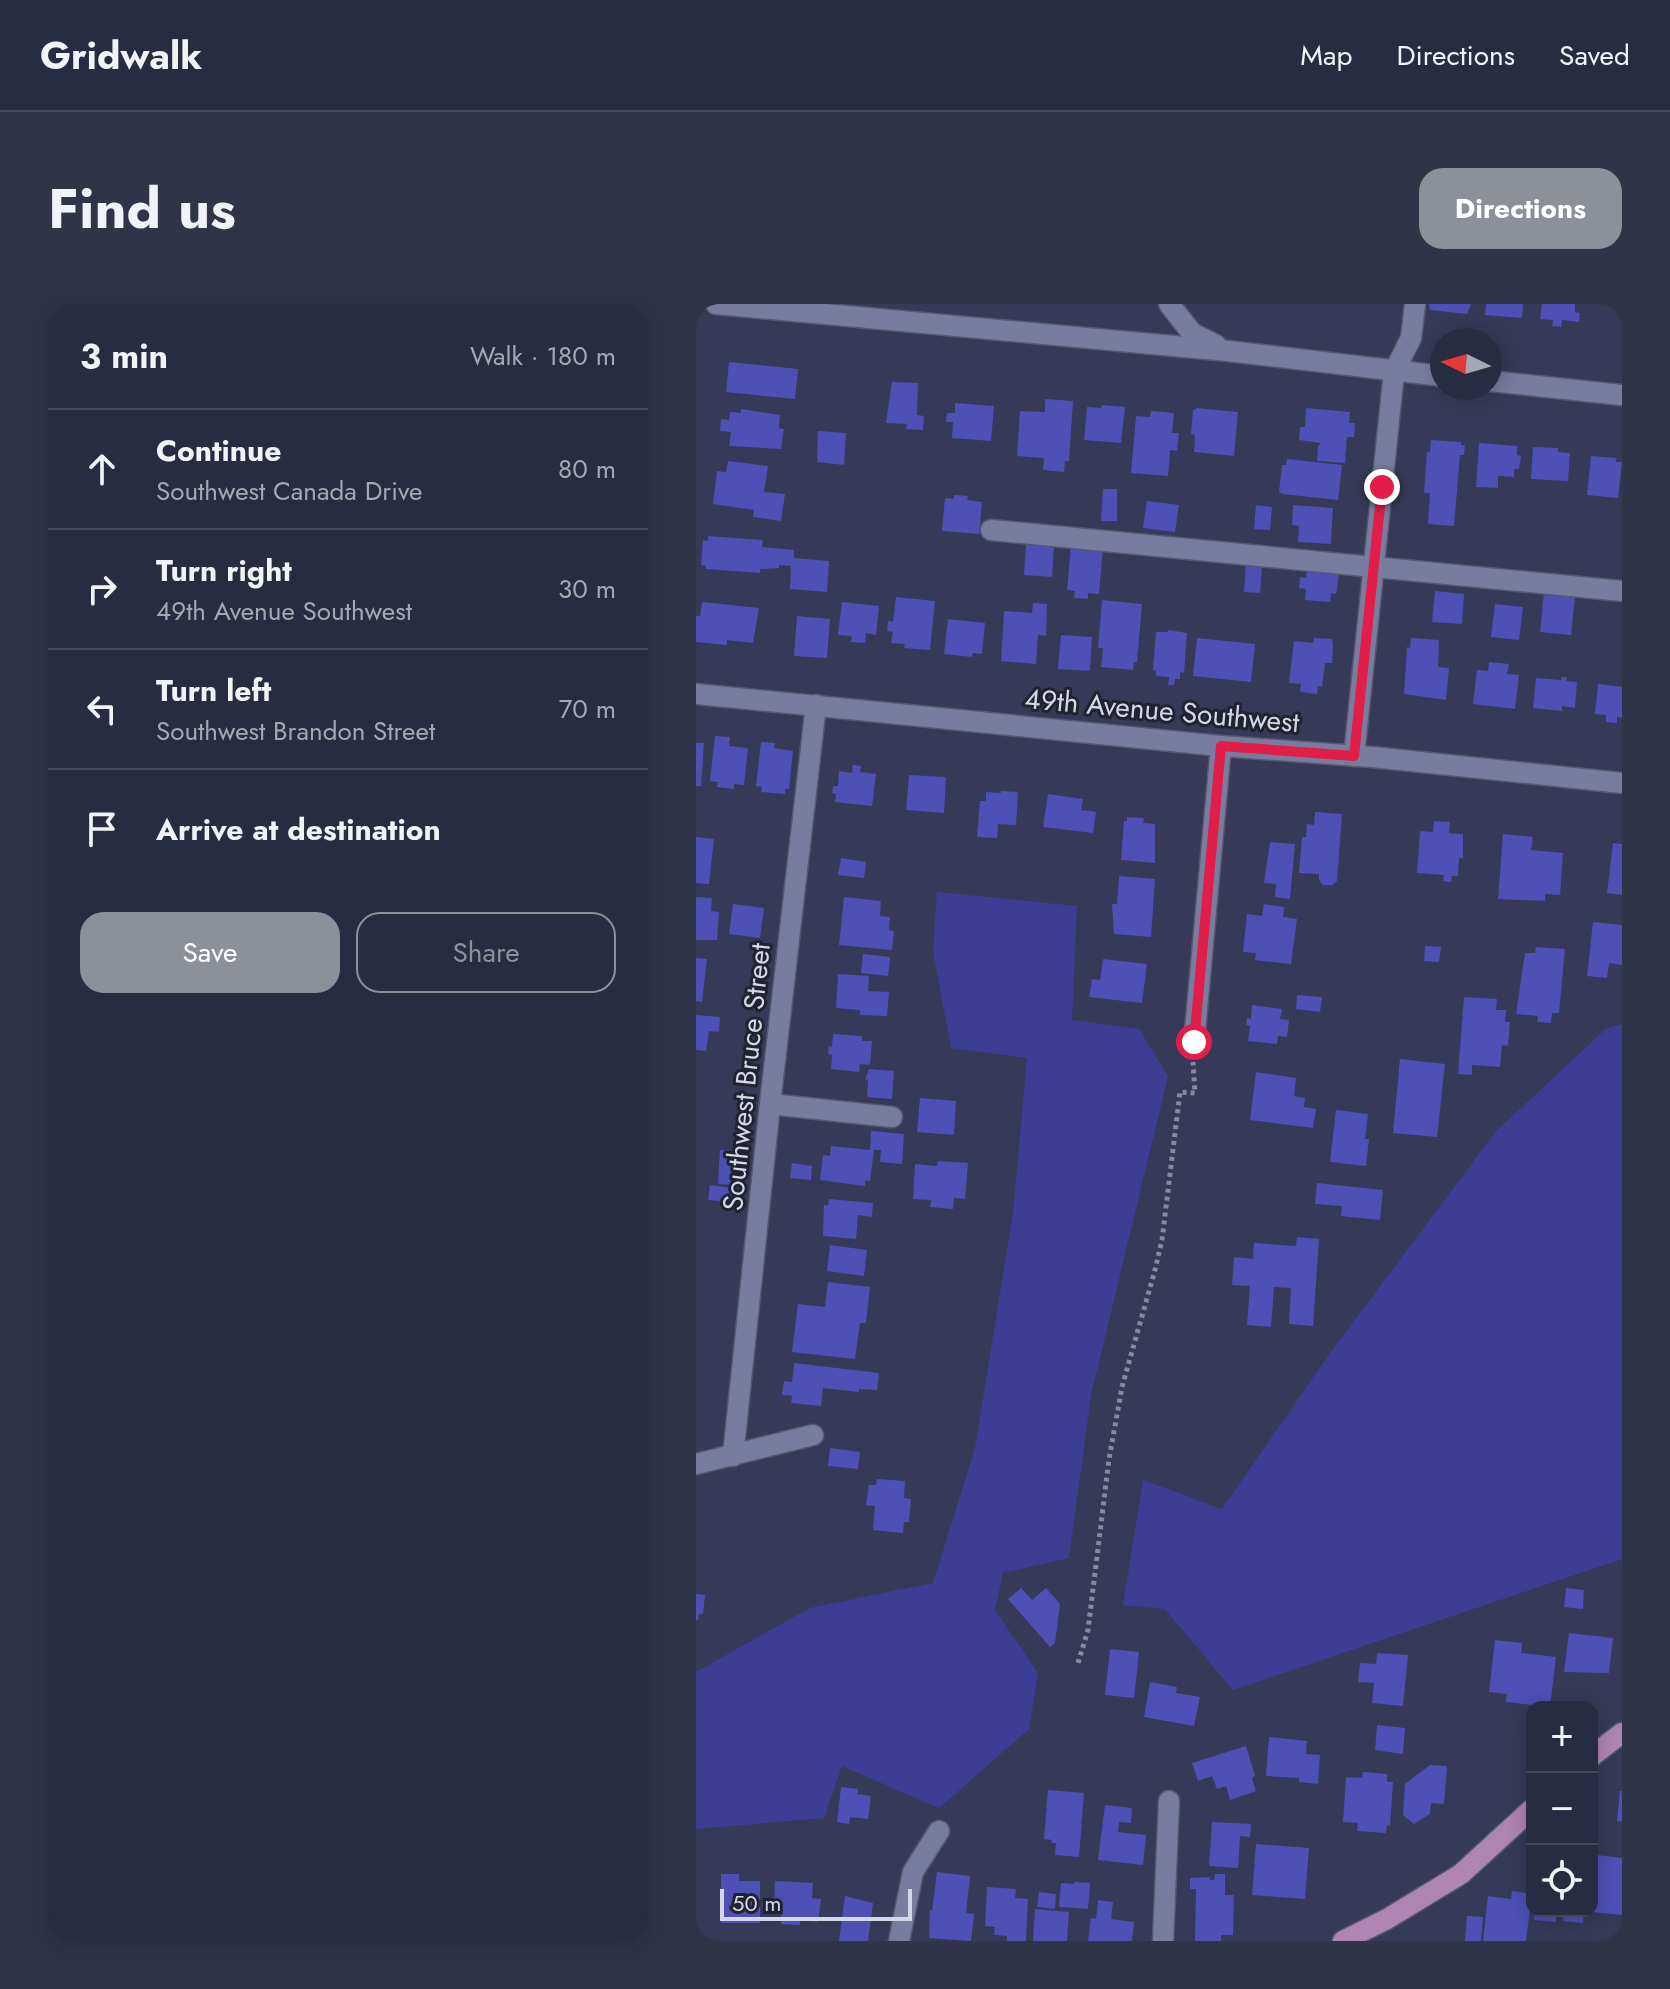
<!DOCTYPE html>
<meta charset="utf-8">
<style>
:root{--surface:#282c42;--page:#303449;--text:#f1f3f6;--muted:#a5a7b2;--line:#44485b;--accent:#8c9099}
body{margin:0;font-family:Jost,sans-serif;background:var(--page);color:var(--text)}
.controls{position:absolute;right:24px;bottom:24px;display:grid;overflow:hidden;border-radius:16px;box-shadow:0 4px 20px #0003}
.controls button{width:72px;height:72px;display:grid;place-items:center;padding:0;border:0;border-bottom:2px solid var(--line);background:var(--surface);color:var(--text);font:40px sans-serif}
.compass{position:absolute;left:734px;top:24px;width:72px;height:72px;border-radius:50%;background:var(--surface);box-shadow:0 4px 20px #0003;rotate:275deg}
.scale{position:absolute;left:24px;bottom:20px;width:192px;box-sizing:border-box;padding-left:8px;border:4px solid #d4d7ea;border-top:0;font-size:22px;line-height:28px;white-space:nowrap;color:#d4d7ea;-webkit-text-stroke:6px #212330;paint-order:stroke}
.stop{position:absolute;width:24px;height:24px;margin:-18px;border:6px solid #e11d48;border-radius:50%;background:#fff}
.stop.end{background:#e11d48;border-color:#fff;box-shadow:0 2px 8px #0008}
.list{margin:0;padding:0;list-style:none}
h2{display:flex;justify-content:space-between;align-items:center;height:104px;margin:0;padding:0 32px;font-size:34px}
h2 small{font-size:26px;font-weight:400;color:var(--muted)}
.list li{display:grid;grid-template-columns:52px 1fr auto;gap:24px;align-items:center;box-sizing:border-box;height:120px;padding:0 32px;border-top:2px solid var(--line)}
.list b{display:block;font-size:30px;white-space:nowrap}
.list p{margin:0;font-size:26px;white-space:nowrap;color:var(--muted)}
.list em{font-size:26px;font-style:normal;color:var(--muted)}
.actions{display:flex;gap:16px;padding:24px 32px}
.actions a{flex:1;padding:18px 0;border:2px solid var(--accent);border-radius:24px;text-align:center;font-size:28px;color:var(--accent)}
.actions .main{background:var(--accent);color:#fff}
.icon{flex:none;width:44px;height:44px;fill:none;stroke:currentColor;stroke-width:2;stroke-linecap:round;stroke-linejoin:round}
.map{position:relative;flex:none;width:926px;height:1637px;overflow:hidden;border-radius:24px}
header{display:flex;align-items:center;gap:48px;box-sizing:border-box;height:112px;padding:0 40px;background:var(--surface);border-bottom:2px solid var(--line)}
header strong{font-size:38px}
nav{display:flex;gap:44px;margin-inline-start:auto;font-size:28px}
.intro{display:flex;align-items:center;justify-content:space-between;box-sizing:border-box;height:192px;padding:0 48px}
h1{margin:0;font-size:56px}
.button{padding:20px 36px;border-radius:24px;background:var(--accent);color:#fff;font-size:28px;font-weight:700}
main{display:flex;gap:48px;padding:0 48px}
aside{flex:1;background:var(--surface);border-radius:24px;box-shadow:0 4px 20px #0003}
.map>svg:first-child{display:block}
.green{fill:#3c3e93}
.building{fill:#4d50b5}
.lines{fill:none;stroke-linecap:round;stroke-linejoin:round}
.minor-casing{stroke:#555870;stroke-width:23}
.major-casing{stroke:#555870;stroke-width:23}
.path{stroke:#8589a1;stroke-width:5;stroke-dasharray:4 4;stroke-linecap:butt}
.minor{stroke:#787d9f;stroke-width:20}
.major{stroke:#ae84b2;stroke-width:20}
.route{stroke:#e11d48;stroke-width:10}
.labels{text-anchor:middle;stroke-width:6;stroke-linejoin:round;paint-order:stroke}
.street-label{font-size:28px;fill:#d4d7ea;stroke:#212330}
</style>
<header>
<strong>Gridwalk</strong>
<nav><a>Map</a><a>Directions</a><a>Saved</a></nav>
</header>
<div class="intro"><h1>Find us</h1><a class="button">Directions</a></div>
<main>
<aside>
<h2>3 min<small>Walk · 180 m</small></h2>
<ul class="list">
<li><svg class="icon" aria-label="ahead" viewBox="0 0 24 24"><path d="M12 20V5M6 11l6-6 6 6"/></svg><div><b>Continue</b><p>Southwest Canada Drive</p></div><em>80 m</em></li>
<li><svg class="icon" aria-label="right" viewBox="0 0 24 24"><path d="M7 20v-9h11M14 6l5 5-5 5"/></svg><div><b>Turn right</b><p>49th Avenue Southwest</p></div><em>30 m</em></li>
<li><svg class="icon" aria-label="left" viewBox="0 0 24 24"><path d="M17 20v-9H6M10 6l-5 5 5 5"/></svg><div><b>Turn left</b><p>Southwest Brandon Street</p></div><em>70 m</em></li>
<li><svg class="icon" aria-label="arrive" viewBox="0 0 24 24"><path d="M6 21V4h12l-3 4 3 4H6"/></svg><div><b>Arrive at destination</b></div></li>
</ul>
<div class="actions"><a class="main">Save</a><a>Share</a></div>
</aside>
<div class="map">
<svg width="926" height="1637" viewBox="0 0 926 1637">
<rect width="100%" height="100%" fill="#363a58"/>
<g class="green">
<polygon points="241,588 381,602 376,716 443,725 472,772 395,1091 373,1254 307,1269 299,1306 342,1369 333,1425 243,1504 146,1462 128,1514 0,1525 0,1368 114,1304 237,1279 279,1144 317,909 331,754 255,744 237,647"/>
<polygon points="926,720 926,1255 537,1386 469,1305 427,1301 447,1176 526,1205 634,1049 800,827 911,724"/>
</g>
<g class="building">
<polygon points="733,0 775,0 771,10 734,6"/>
<polygon points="790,0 827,0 826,14 789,11"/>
<polygon points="846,0 879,0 879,8 884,9 883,18 866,16 865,23 856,22 857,16 844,15"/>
<polygon points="33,58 102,65 99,95 30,88"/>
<polygon points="196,78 222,79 221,111 228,112 227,126 210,125 211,120 190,119"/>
<polygon points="349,95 377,97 373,157 369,157 368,168 347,166 348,154 321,152 324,107 349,108"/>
<polygon points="259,99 298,102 295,137 256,134 257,118 250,118 251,109 259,109"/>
<polygon points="406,101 429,103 425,139 388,136 391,103 405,104"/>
<polygon points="501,104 542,108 538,152 498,148 499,131 495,130 497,106"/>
<polygon points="610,104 654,108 653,119 659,119 658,133 651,133 649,159 621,157 622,142 625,139 603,136 604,123 609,123"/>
<polygon points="45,105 84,111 83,124 88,125 85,145 33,142 35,128 24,127 25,115 33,116 34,108 45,109"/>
<polygon points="455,107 478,109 476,129 483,129 481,147 474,146 472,172 435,169 440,112 454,113"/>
<polygon points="122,127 150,129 148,161 121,158"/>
<polygon points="735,136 765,138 765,141 769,141 768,151 764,151 758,222 732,220 734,189 728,189 731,148 734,148"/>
<polygon points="783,139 821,142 821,151 825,152 823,165 818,165 818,173 802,172 802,184 780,183"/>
<polygon points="837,143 862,144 862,148 874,149 872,177 835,175"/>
<polygon points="895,152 920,154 920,158 926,158 922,194 891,191"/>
<polygon points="591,155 646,161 642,196 587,190 583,188 586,161 590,161"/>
<polygon points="32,157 72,162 68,188 89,190 85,217 57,213 58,206 17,200 21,167 30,168"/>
<polygon points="407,185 421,185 421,217 405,217"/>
<polygon points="258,191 272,192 271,196 286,198 283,230 246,227 249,194 258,195"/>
<polygon points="451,197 483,201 479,228 447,224"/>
<polygon points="560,201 576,203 574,226 558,225"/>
<polygon points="597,201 637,204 635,240 602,238 603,222 596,221"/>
<polygon points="12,232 67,236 66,243 98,246 98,254 133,257 131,288 94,285 95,262 83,261 83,264 64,265 64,269 10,265 10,262 5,261 7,236 12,237"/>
<polygon points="330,239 358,242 356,273 328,271"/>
<polygon points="375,241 407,243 403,290 392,289 392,295 378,294 379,287 371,286"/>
<polygon points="550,261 566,262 564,289 548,288"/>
<polygon points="611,266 643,270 640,290 635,289 634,298 609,296 610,285 603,284 604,273 610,274"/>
<polygon points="739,287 768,290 766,320 736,318"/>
<polygon points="848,289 879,292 875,331 844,328"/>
<polygon points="200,293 239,297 234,346 208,344 209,340 195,339 197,328 191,327 192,317 197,318"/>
<polygon points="406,296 446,300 441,358 438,358 437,366 405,363 407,344 402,344"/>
<polygon points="6,298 63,304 57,339 31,336 31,341 0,338 0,312 4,312"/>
<polygon points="146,298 183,302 180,331 170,329 169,339 155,338 156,332 142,331"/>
<polygon points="337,299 351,300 350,332 342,331 340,360 305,357 308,307 336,309"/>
<polygon points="799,300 827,303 823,336 795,333"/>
<polygon points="101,312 134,315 131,354 98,352"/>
<polygon points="252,315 289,319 286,350 277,349 276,353 248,350"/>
<polygon points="472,326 491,329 488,369 484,368 484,375 479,375 478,381 472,381 473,373 460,372 460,367 457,366 460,328 472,328"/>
<polygon points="365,331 396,333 394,367 362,365"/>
<polygon points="501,334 559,340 555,378 497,372"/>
<polygon points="618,334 636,335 637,341 636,359 629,359 626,383 622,382 621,390 604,388 605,380 593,379 598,337 617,339"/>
<polygon points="715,334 743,336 742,363 753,364 750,396 708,390 711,343 714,344"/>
<polygon points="793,358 813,360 811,370 823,371 819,405 777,400 781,366 792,367"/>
<polygon points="866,373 871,373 870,377 881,378 879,404 866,402 866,407 837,404 840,374 865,376"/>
<polygon points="902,380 926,383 926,414 921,413 921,419 910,418 910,411 899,410"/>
<polygon points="19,432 34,433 33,442 52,444 48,481 38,480 38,485 21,483 22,478 14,477"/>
<polygon points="65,438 79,439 78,444 97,447 93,485 89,485 89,490 65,488 66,483 60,482"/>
<polygon points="0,439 8,439 5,482 0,482"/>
<polygon points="157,461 165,462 164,468 180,470 176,502 139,498 140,490 136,489 137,482 142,482 143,467 156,469"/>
<polygon points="213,471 250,473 248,509 210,506"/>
<polygon points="305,487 322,488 320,521 302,520 301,534 281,533 284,497 290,497 290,488 305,489"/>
<polygon points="352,490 387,495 385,506 400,508 397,529 347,523"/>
<polygon points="619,508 646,510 641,577 636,581 627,581 623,576 623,570 603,569 606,533 610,533 611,520 618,521"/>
<polygon points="431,513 448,514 447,519 459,520 459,559 425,556 428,517 431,517"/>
<polygon points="738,517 754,518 753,529 767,530 767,554 763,554 762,572 756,572 755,578 747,577 748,571 721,569 724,527 737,528"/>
<polygon points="807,530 837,533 835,546 867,549 864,591 849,590 849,597 802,595"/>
<polygon points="0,533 18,535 13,580 0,579"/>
<polygon points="574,538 599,540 594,595 579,593 580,580 568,579"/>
<polygon points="917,539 926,540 926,591 911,589"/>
<polygon points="145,554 170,558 168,574 142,571"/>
<polygon points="423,572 459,575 455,633 418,630 416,600 421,600"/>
<polygon points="0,593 16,594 15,607 23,608 21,636 0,636"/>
<polygon points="148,593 185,597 184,612 194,613 193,626 198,627 196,646 143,641"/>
<polygon points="37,600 68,604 64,634 33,630"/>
<polygon points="568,600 588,603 587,613 601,615 595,660 559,656 560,649 547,648 551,610 566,612"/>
<polygon points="897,618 926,621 926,661 913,659 911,674 891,672"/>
<polygon points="729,642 745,643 743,658 728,657"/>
<polygon points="840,643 869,645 863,709 856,709 855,719 841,718 842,712 820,710 829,649 839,649"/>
<polygon points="167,650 194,653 192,672 165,669"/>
<polygon points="0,654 11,655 6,698 0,697"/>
<polygon points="407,655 451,660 446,699 393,693 396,675 404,676"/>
<polygon points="142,670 173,672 172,687 193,688 191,712 164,711 164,706 140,704"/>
<polygon points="601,691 626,693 624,708 600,705"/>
<polygon points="768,693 801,695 800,706 810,706 809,718 814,718 812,742 806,741 804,763 776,761 776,771 762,770"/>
<polygon points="556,701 586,705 584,715 593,716 591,733 582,732 581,740 552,737 554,722 550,721 551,714 555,715"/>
<polygon points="0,711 24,713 23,728 13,727 10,747 0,746"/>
<polygon points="137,730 166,732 166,737 176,737 174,761 164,760 163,768 135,765 136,751 132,750 133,742 136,743"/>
<polygon points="704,755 749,760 741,833 697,829"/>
<polygon points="173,765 198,767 196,795 171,793 172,776 169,775"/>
<polygon points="560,768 600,774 598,792 609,794 608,803 620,805 617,824 554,816"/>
<polygon points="224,794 260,797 258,831 221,828"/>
<polygon points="640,806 672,810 669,835 673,835 670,862 634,858"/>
<polygon points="175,827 208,830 206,860 184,858 185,846 178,846 174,877 169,876 169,882 124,876 127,851 134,852 135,842 174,846"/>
<polygon points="24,846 41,847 39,881 22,880"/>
<polygon points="242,857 272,859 269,895 258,894 257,905 234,903 235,896 217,895 219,860 241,862"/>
<polygon points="96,859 116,862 115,876 94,874"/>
<polygon points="621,879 687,886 684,916 645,912 646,902 619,900"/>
<polygon points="14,881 37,884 36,898 12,896"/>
<polygon points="133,895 177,899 176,913 162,911 160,935 127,932 128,901 132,902"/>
<polygon points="601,933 623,935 617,1022 593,1020 595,984 578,983 575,1023 551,1021 554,982 536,981 538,953 557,955 558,939 600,942"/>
<polygon points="134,941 171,946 168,972 131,967"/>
<polygon points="132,978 174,983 170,1019 164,1019 159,1055 96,1048 102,1000 129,1003"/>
<polygon points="98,1059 183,1069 181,1086 163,1085 163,1088 127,1084 125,1102 95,1099 96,1092 86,1091 88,1077 96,1078"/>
<polygon points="134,1144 164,1148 162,1165 132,1162"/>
<polygon points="181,1175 209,1177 208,1194 215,1195 213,1218 208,1218 207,1229 177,1226 179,1202 170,1201 173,1181 180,1181"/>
<polygon points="325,1284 336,1296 350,1284 364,1300 359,1339 354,1343 312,1295"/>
<polygon points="870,1284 888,1286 887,1305 868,1303"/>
<polygon points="0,1290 9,1291 7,1310 3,1310 2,1316 0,1316"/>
<polygon points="873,1329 917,1334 913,1369 868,1368"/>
<polygon points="799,1336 826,1339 825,1349 860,1353 854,1403 810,1398 811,1390 793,1388"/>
<polygon points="414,1345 443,1348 438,1394 409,1391"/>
<polygon points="681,1349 712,1351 707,1402 676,1399 678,1379 662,1378 664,1359 680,1360"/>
<polygon points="454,1378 481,1383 480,1389 504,1393 498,1422 448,1413"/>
<polygon points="681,1421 709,1424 707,1450 679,1446"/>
<polygon points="573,1433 611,1437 610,1450 624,1451 622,1480 603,1478 603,1474 570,1472"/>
<polygon points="550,1442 559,1472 556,1474 560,1487 534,1496 530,1482 521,1485 516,1472 502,1477 496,1459"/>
<polygon points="734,1461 751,1462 748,1500 735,1499 734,1510 718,1520 707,1511 709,1480"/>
<polygon points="667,1468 691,1470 691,1478 697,1478 694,1522 691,1521 690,1529 661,1527 662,1519 647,1518 650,1473 666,1474"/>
<polygon points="145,1483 162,1485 161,1490 175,1492 172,1515 154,1513 153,1520 141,1518"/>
<polygon points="352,1486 388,1489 383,1553 359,1551 360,1539 355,1539 356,1536 348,1535"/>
<polygon points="924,1487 926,1487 926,1518 921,1517"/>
<polygon points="409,1501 436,1504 435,1519 423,1518 422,1528 450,1531 447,1561 402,1556"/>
<polygon points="516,1518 555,1520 554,1533 544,1532 542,1564 513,1562"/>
<polygon points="560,1540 613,1544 609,1595 556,1591"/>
<polygon points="901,1551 926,1554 926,1611 896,1608"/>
<polygon points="241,1568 274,1572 270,1609 278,1610 275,1637 233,1634 234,1606 236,1607"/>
<polygon points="25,1570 43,1570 43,1577 64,1577 64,1619 25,1619"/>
<polygon points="519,1570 529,1570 529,1591 538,1591 537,1631 525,1631 525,1637 499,1637 500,1585 494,1585 494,1574 514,1573 514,1576 518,1576"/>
<polygon points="79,1577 117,1579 116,1594 125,1595 122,1618 104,1616 104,1621 85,1620 86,1602 78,1602"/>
<polygon points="378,1578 394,1579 392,1605 363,1603 365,1579 378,1580"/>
<polygon points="291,1583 320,1585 319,1594 332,1595 330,1637 311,1637 311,1632 298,1631 299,1623 289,1622"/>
<polygon points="816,1587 836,1590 830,1637 787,1637 792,1592 815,1595"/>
<polygon points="343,1588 360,1590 359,1605 341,1603"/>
<polygon points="149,1592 177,1599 172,1637 143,1637"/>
<polygon points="402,1596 417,1598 415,1615 438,1618 436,1637 392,1637 395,1614 400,1615"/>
<polygon points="339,1605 373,1608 371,1637 337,1637"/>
<polygon points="839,1607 861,1607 860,1618 838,1616"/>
<polygon points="868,1607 888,1607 887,1619 867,1617"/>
<polygon points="771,1612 787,1613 785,1637 769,1637"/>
</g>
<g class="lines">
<defs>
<g id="minor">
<polyline points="20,0 532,47 746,72"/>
<polyline points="473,0 496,29 520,41"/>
<polyline points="794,77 926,91"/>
<polyline points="295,226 926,287"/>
<polyline points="0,390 525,442 676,453 926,479"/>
<polyline points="658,452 698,68 715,34 719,0"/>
<polyline points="498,738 525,442"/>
<polyline points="74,800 196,813"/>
<polyline points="37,1152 74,800 120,401"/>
<polyline points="0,1160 117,1131"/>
<polyline points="203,1637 217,1568 243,1527"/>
<polyline points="467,1637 473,1497"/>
</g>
<g id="major">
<polyline points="896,1452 926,1429"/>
<polyline points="647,1637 691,1615 765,1570 836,1505"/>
</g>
</defs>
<use href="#minor" class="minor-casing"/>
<use href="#major" class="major-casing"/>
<polyline class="path" points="382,1359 392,1326 413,1155 426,1083 459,966 466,936 484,788 499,789 497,758"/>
<use href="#minor" class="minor"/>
<use href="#major" class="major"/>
</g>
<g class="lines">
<polyline class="route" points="498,738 525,442 658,452 686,183"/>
</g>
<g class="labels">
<g class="street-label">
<text transform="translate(466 406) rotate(5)" y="10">49th Avenue Southwest</text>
<text transform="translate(50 773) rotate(-84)" y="10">Southwest Bruce Street</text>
</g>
</g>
</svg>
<div class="controls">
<button>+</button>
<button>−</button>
<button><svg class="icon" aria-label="locate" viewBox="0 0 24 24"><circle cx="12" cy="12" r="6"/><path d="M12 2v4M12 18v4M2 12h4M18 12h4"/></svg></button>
</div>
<svg class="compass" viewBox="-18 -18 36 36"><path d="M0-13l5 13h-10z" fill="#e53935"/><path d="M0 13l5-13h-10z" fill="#a5a7b2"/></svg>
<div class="scale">50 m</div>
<div class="stop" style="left:498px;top:738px"></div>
<div class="stop end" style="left:686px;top:183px"></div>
</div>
</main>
